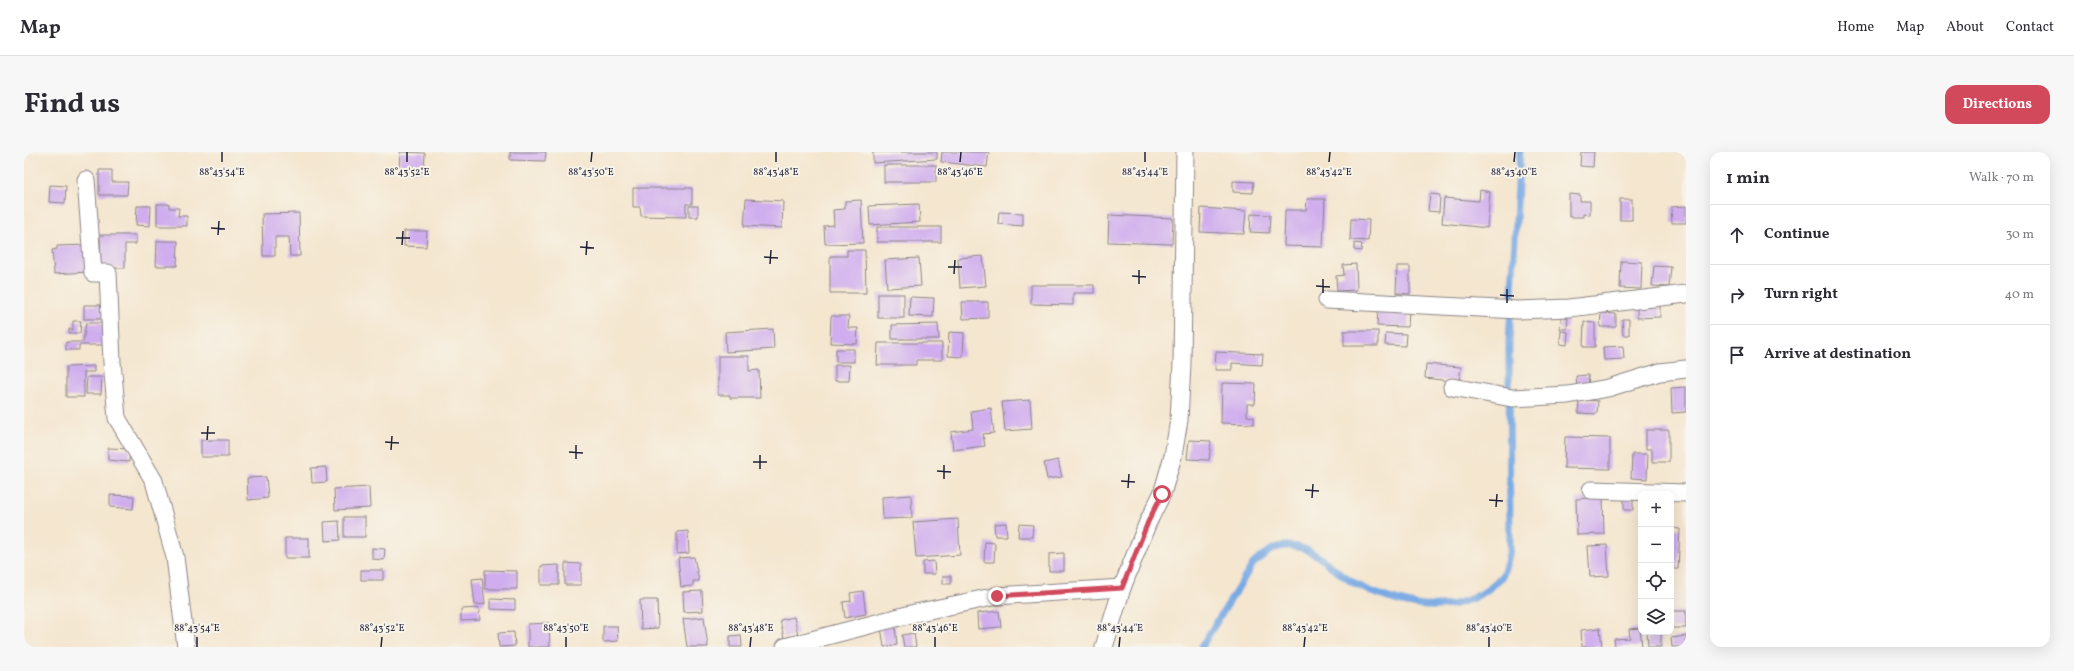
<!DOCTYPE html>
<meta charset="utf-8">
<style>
:root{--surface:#fff;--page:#f7f7f7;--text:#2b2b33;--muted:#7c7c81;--line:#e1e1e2;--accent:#d1495b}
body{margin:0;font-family:Vollkorn,serif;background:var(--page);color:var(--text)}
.controls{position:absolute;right:12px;bottom:12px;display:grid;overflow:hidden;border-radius:8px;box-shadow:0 4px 16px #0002}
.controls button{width:36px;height:36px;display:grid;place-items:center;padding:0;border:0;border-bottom:1px solid var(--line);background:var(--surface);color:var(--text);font:20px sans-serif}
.stop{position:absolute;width:12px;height:12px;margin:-9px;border:3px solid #d1495b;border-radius:50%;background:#fff}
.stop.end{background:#d1495b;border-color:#fff;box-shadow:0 1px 4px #0008}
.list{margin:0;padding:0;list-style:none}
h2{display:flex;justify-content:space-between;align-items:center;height:52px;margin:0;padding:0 16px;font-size:17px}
h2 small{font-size:13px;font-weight:400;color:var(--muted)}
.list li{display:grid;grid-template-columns:26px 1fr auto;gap:12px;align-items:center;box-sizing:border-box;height:60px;padding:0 16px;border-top:1px solid var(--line)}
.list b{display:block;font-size:15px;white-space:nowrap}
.list em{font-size:13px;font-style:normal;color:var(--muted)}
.icon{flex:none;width:22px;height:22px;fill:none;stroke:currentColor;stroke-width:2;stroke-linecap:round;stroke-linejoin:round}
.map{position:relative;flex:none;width:1662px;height:495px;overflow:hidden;border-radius:12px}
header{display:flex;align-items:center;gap:24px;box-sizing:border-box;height:56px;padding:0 20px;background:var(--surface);border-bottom:1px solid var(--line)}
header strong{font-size:19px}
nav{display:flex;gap:22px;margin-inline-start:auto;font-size:14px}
.intro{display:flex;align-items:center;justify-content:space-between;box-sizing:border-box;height:96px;padding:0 24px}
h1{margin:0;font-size:28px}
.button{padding:10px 18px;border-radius:12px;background:var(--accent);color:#fff;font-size:14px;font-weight:700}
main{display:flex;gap:24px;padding:0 24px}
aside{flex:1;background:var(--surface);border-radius:12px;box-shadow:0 4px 16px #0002}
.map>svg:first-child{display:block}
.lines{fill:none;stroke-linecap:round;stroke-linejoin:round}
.stream{stroke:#78a9e3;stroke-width:7}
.building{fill:#cfadee}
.street-casing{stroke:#8b8485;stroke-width:19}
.street{stroke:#fff;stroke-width:17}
.route{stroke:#d1495b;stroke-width:5}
.ticks{fill:none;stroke:#22223b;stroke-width:1.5}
.ticks-label{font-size:10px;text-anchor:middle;fill:#22223b;stroke:#f7f3e8;stroke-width:4;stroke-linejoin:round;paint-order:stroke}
</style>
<header>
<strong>Map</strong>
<nav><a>Home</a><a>Map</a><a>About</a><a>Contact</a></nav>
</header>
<div class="intro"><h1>Find us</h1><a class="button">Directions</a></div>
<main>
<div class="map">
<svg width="1662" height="495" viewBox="0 0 1662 495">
<rect width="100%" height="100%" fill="#f7f3e8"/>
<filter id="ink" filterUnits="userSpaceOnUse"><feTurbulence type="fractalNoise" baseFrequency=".025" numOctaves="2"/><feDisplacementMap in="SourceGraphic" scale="8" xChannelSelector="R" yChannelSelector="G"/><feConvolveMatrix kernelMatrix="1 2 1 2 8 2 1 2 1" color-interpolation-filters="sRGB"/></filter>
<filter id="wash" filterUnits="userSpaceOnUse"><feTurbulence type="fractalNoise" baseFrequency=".012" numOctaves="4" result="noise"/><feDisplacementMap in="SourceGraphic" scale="16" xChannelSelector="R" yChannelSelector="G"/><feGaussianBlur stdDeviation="0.9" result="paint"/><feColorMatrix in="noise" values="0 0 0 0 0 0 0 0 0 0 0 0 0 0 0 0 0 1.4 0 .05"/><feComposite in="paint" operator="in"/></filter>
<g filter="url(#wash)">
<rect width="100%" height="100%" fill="#f4e6cf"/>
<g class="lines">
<path class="stream" d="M 1177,495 L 1229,412 C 1240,402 1250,393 1266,394 C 1293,395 1310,421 1333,433 C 1370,451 1411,463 1449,446 C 1460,441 1471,434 1478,424 C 1482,417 1484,406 1486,398 L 1485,191 L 1496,0"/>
</g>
<g id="blocks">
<g class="building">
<polygon points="376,0 401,1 400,20 375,19"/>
<polygon points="486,0 522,0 521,9 486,8"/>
<polygon points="849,0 913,0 913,7 849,11"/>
<polygon points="918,0 965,0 963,15 917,10"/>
<polygon points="1557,0 1570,0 1569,15 1556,14"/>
<rect x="860" y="13" width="52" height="17"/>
<polygon points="75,18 88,18 88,30 104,30 103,43 75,43"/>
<polygon points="1209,29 1230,30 1229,41 1209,40"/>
<polygon points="26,33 42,34 41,51 25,50"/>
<polygon points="609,36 668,36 668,52 662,52 662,65 617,64 616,55 609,55"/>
<polygon points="1456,38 1466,40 1463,76 1418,71 1420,46 1455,49"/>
<polygon points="1406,42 1416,43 1415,60 1404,59"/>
<polygon points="1545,42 1556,43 1556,49 1566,49 1566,63 1559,62 1559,65 1545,65"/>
<polygon points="722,47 759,49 758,76 720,74"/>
<polygon points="1283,47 1301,47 1299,95 1260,94 1261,58 1282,58"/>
<rect x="1596" y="47" width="12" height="21"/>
<polygon points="837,48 839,91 801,92 800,74 810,73 809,58 821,57 821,49"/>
<polygon points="133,52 145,52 145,56 155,56 154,64 163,64 163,74 133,74"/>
<polygon points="895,52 896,70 846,73 845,54"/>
<polygon points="113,54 127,54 126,74 112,73"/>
<rect x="665" y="54" width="9" height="11"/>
<polygon points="1662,54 1662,71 1648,71 1647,55"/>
<polygon points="1177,56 1222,59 1220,82 1176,80"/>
<polygon points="975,60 999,61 999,74 974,72"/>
<polygon points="275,61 276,104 266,104 265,85 251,85 251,104 239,104 238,62"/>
<polygon points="1227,62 1246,63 1245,81 1226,80"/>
<polygon points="1085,63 1149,66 1148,92 1084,90"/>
<polygon points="1327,67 1345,68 1344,89 1326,88"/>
<rect x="853" y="75" width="64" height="15"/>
<polygon points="380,79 403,79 402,95 380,94"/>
<polygon points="76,83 112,83 112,92 101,92 101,116 77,116"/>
<polygon points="133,89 154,89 153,114 132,114"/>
<polygon points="1330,91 1338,92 1337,99 1330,98"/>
<polygon points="63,93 64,120 30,122 28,98 33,97 33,94"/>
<polygon points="823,98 841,98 842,141 806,141 806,104 823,104"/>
<polygon points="959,104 962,134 936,136 934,106"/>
<polygon points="895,106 897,134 863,136 861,108"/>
<polygon points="1597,109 1618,110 1617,137 1596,136"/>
<polygon points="1332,112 1333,138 1313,139 1312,124 1320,123 1319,113"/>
<polygon points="1373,114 1386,114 1386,142 1372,141"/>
<polygon points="1630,114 1647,115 1645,135 1628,134"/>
<polygon points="1007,133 1070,133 1070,141 1049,141 1049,153 1007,152"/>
<rect x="854" y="142" width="26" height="24"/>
<polygon points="886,145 910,146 909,165 885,164"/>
<polygon points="938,150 964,150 964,166 939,167"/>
<polygon points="1636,152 1636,165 1613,166 1613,153"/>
<rect x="60" y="153" width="19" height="14"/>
<polygon points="1354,157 1385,159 1384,175 1353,174"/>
<polygon points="1577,161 1592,162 1592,175 1576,175"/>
<polygon points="807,164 825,164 824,176 834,176 833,192 806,191"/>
<polygon points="1537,165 1544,165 1543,177 1536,177"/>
<polygon points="1598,167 1605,167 1605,183 1599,183"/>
<polygon points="49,169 57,169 56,181 45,181 45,177 49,178"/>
<polygon points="1560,170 1571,171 1571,195 1559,195"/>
<polygon points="62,171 80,171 80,193 55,193 55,198 42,198 42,190 59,190"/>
<polygon points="914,172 915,187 868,187 868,173"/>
<polygon points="749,177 750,197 702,200 701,180"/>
<rect x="1320" y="179" width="34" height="15"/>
<polygon points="1537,179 1544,180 1543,193 1536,192"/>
<polygon points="925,180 940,181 939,205 924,204"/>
<polygon points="1362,181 1382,182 1381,194 1361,193"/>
<polygon points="854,191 918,191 918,208 892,208 892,213 853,213"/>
<polygon points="1599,194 1600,207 1580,208 1579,195"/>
<rect x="812" y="197" width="18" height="13"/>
<polygon points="1192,200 1239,202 1238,213 1208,211 1208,218 1191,218"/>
<polygon points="694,204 725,204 725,219 735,218 736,246 706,246 706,243 694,243"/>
<polygon points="1402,212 1437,215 1435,230 1401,226"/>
<polygon points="811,213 826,213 825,229 811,229"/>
<polygon points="70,214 70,220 60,220 60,245 42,245 42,215"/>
<polygon points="1564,223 1565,235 1553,236 1552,224"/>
<polygon points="63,225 78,225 77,242 62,242"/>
<polygon points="1198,231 1232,232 1231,252 1223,252 1223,264 1230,265 1230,272 1197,271"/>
<polygon points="1662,235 1662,260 1648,261 1647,236"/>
<polygon points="1006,248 1008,277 981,279 978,250"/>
<polygon points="1555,248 1574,249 1573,262 1554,261"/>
<polygon points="967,256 970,281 959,282 961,294 929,298 927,280 949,277 947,259"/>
<polygon points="1622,278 1645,278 1645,310 1628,310 1628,297 1622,297"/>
<polygon points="1541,285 1586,286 1586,317 1540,316"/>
<rect x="177" y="288" width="27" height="17"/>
<polygon points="1165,288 1187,289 1185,308 1163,307"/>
<polygon points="84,296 106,297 105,310 84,308"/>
<polygon points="1608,302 1624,302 1623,327 1607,326"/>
<polygon points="1034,308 1038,325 1023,327 1020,311"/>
<polygon points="302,315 303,330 288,331 287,316"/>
<polygon points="242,325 244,346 224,348 223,326"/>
<polygon points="345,335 346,356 311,358 310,337"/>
<polygon points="86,343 110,344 109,357 86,355"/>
<polygon points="887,343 888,366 859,367 858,345"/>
<polygon points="1579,345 1580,382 1553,383 1552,347"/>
<polygon points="1600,346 1609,347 1609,358 1600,358"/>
<rect x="320" y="365" width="21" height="20"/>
<polygon points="934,367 936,403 892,406 889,370"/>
<polygon points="315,369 316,388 301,389 300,370"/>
<polygon points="982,371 983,384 971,384 970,372"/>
<polygon points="995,372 1009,373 1008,385 994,385"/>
<polygon points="1647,376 1656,377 1654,417 1647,417"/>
<polygon points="664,379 665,401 653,402 653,380"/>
<rect x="261" y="386" width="24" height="20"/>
<polygon points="961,390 971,391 970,410 960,410"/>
<polygon points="1583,393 1585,424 1566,425 1564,394"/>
<polygon points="348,396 361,397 360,408 348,407"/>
<polygon points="1040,401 1040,419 1025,419 1025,402"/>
<polygon points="670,405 675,429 669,429 669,434 657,435 654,406"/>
<polygon points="910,409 911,422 899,422 899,410"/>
<polygon points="541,411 557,412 557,433 541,433"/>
<polygon points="535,413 535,433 517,433 517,414"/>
<rect x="337" y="418" width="22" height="10"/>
<polygon points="461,418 493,419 493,437 461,437"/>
<rect x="919" y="424" width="8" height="8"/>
<polygon points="458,426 461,452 451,453 448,427"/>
<polygon points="678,439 679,459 660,460 659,440"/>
<polygon points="839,439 842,462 821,466 819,450 827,449 826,441"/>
<polygon points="467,447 491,448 491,458 467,457"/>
<polygon points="616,448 633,448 634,476 617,477"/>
<polygon points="455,456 456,468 437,469 437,457"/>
<polygon points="975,459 977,475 954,477 953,461"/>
<rect x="1647" y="459" width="15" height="17"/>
<polygon points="680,465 684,495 663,495 659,467"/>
<polygon points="770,465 774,483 760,486 756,468"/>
<polygon points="525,471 526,495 504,495 504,472"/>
<polygon points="871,473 873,493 860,495 857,475"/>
<polygon points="579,474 593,474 594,489 579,490"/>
<polygon points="1576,476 1578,495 1558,495 1557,478"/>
<polygon points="1616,476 1618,495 1591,495 1590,487 1606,486 1605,477"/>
<polygon points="490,480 491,494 475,495 474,481"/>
<polygon points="1623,480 1637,480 1637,495 1624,495"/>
<polygon points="890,481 892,495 880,495 878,483"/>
<polygon points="717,483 718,495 706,495 706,484"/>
<polygon points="1662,484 1662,495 1648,495 1647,486"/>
</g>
</g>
</g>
<g filter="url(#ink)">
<use href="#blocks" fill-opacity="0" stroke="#8b8485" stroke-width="1"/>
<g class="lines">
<defs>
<g id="street">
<polyline points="62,28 69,121 84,121 88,210 93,266 130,329 151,405 162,495"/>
<polyline points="1303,148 1494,158 1545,156 1662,142"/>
<polyline points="1428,235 1488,246 1544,243 1584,236 1636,220 1662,217"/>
<polyline points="1567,338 1662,341"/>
<polyline points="761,495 891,461 973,444 1098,436"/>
<polyline points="1080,495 1098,436 1124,370 1138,342 1149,304 1155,268 1158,212 1161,0"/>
</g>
</defs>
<use href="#street" class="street-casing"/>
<use href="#street" class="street"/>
</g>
</g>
<g class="lines" filter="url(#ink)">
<polyline class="route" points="973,444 1098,436 1124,370 1138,342"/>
</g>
<path class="ticks" d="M 198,10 L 198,0M 383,10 L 383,0M 567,10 L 568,0M 752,10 L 752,0M 936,10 L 937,0M 1121,10 L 1121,0M 1305,10 L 1306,0M 1490,10 L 1491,0M 187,76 L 201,77M 194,83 L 195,69M 372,86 L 386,86M 378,93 L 379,79M 556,95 L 570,96M 562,103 L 563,89M 740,105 L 754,106M 746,112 L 747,98M 924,115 L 938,115M 930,122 L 931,108M 1108,124 L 1122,125M 1115,132 L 1115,118M 1292,134 L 1306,135M 1299,141 L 1299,127M 1476,143 L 1490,144M 1483,151 L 1483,137M 177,281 L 191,281M 183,288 L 184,274M 361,290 L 375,291M 367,298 L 368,284M 545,300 L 559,301M 552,307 L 552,293M 729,310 L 743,310M 736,317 L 736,303M 913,319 L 927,320M 920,327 L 920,313M 1097,329 L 1111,330M 1104,336 L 1105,322M 1281,338 L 1295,339M 1288,346 L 1289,332M 1465,348 L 1479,349M 1472,355 L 1473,342M 173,495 L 173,485M 357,495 L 358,485M 542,495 L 542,485M 726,495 L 727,485M 911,495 L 911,485M 1095,495 L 1096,485M 1280,495 L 1281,485M 1465,495 L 1465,485"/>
<g class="ticks-label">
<text x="198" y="23">88°43'54"E</text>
<text x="383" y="23">88°43'52"E</text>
<text x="567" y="23">88°43'50"E</text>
<text x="752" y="23">88°43'48"E</text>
<text x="936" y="23">88°43'46"E</text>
<text x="1121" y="23">88°43'44"E</text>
<text x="1305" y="23">88°43'42"E</text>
<text x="1490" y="23">88°43'40"E</text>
<text x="173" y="479">88°43'54"E</text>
<text x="358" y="479">88°43'52"E</text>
<text x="542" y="479">88°43'50"E</text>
<text x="727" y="479">88°43'48"E</text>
<text x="911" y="479">88°43'46"E</text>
<text x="1096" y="479">88°43'44"E</text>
<text x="1281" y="479">88°43'42"E</text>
<text x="1465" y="479">88°43'40"E</text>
</g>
</svg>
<div class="controls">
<button>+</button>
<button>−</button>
<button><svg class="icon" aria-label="locate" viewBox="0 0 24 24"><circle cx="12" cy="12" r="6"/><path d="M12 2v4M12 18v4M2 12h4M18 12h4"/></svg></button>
<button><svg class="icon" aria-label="layers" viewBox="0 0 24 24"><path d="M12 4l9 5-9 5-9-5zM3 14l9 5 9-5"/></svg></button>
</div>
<div class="stop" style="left:1138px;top:342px"></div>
<div class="stop end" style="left:973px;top:444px"></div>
</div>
<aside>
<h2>1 min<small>Walk · 70 m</small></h2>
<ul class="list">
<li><svg class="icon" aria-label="ahead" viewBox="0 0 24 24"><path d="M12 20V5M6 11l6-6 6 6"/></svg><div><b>Continue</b></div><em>30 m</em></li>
<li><svg class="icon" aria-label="right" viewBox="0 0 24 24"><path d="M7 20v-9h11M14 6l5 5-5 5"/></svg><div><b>Turn right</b></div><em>40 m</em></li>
<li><svg class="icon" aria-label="arrive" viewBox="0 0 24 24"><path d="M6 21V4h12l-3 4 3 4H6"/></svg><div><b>Arrive at destination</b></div></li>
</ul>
</aside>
</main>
